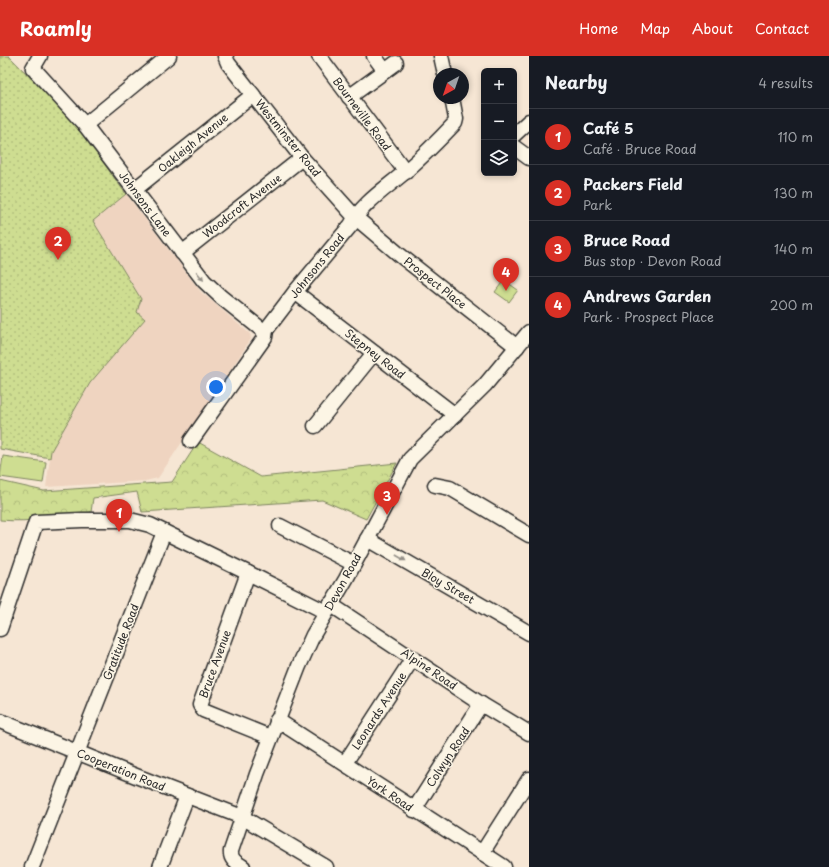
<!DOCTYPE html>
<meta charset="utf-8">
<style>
:root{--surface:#171b24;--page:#20242c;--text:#f1f3f6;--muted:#9ea1a6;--line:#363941;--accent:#d93025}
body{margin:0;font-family:"Playpen Sans",sans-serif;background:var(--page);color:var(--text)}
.controls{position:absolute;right:12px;top:12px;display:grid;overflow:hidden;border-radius:6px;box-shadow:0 2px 6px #0003}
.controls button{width:36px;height:36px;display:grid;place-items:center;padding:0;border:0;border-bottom:1px solid var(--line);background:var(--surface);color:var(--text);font:20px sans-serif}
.compass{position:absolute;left:433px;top:12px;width:36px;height:36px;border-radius:50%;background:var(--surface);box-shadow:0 2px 6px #0003;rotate:220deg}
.you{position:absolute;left:216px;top:331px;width:14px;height:14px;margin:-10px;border:3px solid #fff;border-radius:50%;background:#1a73e8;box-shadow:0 0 0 6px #1a73e833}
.badge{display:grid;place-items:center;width:26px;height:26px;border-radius:50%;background:var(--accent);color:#fff;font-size:13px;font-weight:700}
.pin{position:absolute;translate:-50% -33px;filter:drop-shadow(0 1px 2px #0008)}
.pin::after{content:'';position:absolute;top:21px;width:14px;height:12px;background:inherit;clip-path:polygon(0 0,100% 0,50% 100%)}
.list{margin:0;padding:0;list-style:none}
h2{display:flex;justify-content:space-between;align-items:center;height:52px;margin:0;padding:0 16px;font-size:17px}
h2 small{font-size:13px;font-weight:400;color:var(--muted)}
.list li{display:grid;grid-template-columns:26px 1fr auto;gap:12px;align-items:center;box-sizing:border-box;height:56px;padding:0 16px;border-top:1px solid var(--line)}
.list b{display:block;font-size:15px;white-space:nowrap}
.list p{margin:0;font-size:13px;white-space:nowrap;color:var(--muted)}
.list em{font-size:13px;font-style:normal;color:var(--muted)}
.icon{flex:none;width:22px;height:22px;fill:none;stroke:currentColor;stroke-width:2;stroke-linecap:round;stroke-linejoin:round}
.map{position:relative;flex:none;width:529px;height:811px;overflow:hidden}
header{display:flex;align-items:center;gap:24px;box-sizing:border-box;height:56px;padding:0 20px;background:var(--accent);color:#fff}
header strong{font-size:19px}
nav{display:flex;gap:22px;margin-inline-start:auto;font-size:14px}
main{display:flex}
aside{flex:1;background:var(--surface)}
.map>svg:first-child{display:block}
.built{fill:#efd4c0}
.green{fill:#cedd91;stroke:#7c845e}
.forest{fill:url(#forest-crowns);stroke:#7c845e}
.park{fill:url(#park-dots);stroke:#7c845e}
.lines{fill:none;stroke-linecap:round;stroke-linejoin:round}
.minor-casing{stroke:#2b2b2b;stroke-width:17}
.minor{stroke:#fcf5e5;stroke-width:14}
.oneway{fill:#949088}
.labels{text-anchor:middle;stroke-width:3;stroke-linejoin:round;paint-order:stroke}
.street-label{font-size:11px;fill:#2b2b2b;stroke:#fcf5e5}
</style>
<header>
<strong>Roamly</strong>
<nav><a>Home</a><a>Map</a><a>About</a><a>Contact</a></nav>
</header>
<main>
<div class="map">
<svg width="529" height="811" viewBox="0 0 529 811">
<defs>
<pattern id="forest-crowns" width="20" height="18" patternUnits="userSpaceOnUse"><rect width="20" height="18" fill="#cedd91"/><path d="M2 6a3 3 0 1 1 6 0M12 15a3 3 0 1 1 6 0" fill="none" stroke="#b1be7d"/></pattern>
<pattern id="park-dots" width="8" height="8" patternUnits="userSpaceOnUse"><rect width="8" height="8" fill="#cedd91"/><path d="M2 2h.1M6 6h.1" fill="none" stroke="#b1be7d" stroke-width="1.8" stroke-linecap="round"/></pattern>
</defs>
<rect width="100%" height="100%" fill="#f6e6d4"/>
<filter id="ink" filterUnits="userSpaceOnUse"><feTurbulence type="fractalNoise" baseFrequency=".025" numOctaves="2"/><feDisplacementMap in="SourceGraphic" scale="8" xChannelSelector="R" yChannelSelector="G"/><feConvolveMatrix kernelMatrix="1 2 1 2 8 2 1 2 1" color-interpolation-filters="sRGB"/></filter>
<g filter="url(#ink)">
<polygon class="built" points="126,138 201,236 250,278 251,283 158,422 145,425 46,431 51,395 90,327 145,263 137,256 141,243 93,165"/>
<g class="green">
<polygon points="504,224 518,234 509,246 495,236"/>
<polygon points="3,400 46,406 43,427 0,421"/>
</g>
<path class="forest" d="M 198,386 L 261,421 L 397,407 L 366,463 L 322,444 L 142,456 L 137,436 L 93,442 L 91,456 C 60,461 31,467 0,464 L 0,425 L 44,435 L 172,426 Z"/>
<polygon class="park" points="0,0 9,0 74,66 126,138 93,165 141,243 137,256 145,263 90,327 51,395 50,402 0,393"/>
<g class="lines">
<defs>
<g id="minor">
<polyline points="40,0 33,12 85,69 204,225 221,241 261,273 266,274"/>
<polyline points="225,0 228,7 302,102 355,161 401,200 517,291"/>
<polyline points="319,0 406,116"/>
<polyline points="374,0 385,15"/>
<polyline points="441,0 445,18"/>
<polyline points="349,41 396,7"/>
<polyline points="85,69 169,0"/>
<polyline points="514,79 529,65"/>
<polyline points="514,91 529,102"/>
<polyline points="134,134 253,39"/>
<polyline points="182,197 302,102"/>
<polyline points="295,236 455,359"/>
<polyline points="315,370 374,297"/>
<path d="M 191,385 L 265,281 L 266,274 L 295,236 L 351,169 C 362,147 388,131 406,115 C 423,100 439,84 455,67 L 456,63 L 452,42"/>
<polyline points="435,429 450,432 529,479"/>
<polyline points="280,470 354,508"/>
<polyline points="367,483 529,577"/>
<polyline points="248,517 200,649 203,654 270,681"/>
<polyline points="330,548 481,648 529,677"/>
<polyline points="0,573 36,466 82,464 130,464 150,469 248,517 326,556"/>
<polyline points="277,664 504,811"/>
<polyline points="0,665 136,720 242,761 326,811"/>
<polyline points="345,707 413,602"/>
<polyline points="414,754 481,648"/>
<polyline points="482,797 529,723"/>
<polyline points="32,811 164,476"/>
<polyline points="160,811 187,740"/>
<path d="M 243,811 C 236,807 230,803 231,795 L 257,718 L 299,610 L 313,579 L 346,523 L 410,403 L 485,329 L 529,276"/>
</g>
</defs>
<use href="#minor" class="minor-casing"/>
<use href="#minor" class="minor"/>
</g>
<defs><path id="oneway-solid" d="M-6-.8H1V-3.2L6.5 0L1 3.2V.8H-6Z"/></defs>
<g class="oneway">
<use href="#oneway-solid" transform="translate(200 220) rotate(51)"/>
<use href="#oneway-solid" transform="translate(401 502) rotate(30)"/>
</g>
</g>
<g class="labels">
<g class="street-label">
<text transform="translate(362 58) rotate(53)" y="4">Bourneville Road</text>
<text transform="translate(288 82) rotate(51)" y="4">Westminster Road</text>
<text transform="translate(193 87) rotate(-39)" y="4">Oakleigh Avenue</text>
<text transform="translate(145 148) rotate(53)" y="4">Johnsons Lane</text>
<text transform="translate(242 150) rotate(-38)" y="4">Woodcroft Avenue</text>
<text transform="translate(317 210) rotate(-51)" y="4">Johnsons Road</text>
<text transform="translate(435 227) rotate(38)" y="4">Prospect Place</text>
<text transform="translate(375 298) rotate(38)" y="4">Stepney Road</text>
<text transform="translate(343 526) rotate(-61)" y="4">Devon Road</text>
<text transform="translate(448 530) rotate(30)" y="4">Bloy Street</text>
<text transform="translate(121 586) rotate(-69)" y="4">Gratitude Road</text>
<text transform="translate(215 608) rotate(-70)" y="4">Bruce Avenue</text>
<text transform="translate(429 613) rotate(34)" y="4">Alpine Road</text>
<text transform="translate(379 655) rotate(-57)" y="4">Leonards Avenue</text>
<text transform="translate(448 701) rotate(-57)" y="4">Colwyn Road</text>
<text transform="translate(121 714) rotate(22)" y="4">Cooperation Road</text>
<text transform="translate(390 738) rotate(34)" y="4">York Road</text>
</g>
</g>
</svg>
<div class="controls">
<button>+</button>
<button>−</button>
<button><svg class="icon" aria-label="layers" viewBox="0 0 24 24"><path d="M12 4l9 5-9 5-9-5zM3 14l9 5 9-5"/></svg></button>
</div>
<svg class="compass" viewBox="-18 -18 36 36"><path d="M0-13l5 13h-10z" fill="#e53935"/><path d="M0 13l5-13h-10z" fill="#9ea1a6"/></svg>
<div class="you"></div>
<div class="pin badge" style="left:119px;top:476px">1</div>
<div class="pin badge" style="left:58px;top:204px">2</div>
<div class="pin badge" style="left:387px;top:459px">3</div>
<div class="pin badge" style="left:506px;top:235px">4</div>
</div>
<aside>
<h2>Nearby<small>4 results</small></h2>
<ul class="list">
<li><span class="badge">1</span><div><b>Café 5</b><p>Café · Bruce Road</p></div><em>110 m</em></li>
<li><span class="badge">2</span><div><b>Packers Field</b><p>Park</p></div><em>130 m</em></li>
<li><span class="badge">3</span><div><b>Bruce Road</b><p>Bus stop · Devon Road</p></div><em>140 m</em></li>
<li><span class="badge">4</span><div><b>Andrews Garden</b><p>Park · Prospect Place</p></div><em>200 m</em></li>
</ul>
</aside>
</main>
